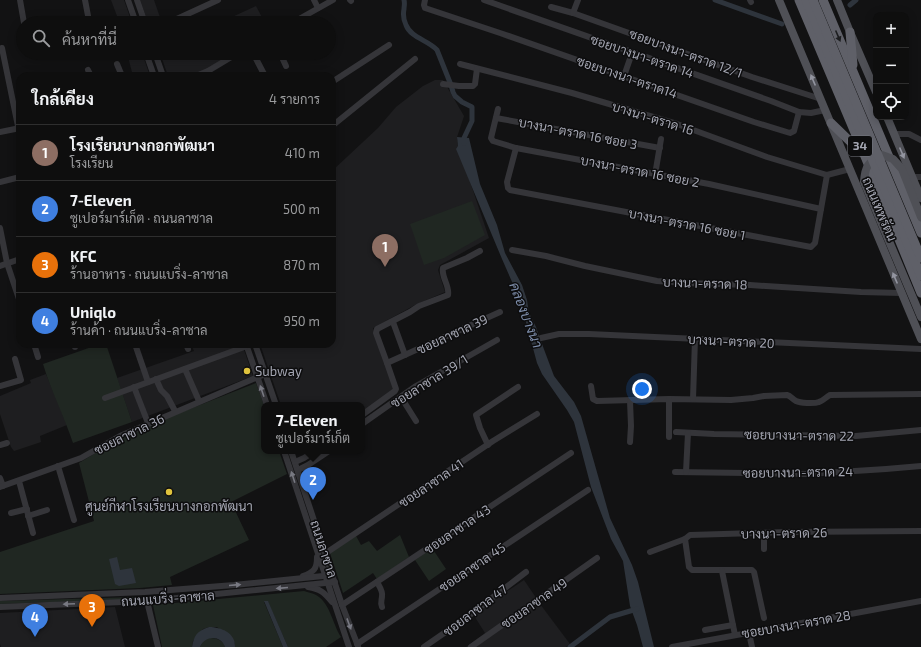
<!DOCTYPE html>
<html lang="th">
<meta charset="utf-8">
<style>
:root{--surface:#0e0e0e;--page:#171717;--text:#f1f3f6;--muted:#9b9c9e;--line:#2e2e2e;--accent:#1a73e8}
body{margin:0;font-family:"Exo 2",Sarabun,sans-serif;background:var(--page);color:var(--text)}
.controls{position:absolute;right:12px;top:12px;display:grid;overflow:hidden;border-radius:8px;box-shadow:0 2px 10px #0003}
.controls button{width:36px;height:36px;display:grid;place-items:center;padding:0;border:0;border-bottom:1px solid var(--line);background:var(--surface);color:var(--text);font:20px sans-serif}
.you{position:absolute;left:642px;top:389px;width:14px;height:14px;margin:-10px;border:3px solid #fff;border-radius:50%;background:#1a73e8;box-shadow:0 0 0 6px #1a73e833}
.badge{display:grid;place-items:center;width:26px;height:26px;border-radius:50%;background:var(--accent);color:#fff;font-size:13px;font-weight:700}
.pin{position:absolute;translate:-50% -33px;filter:drop-shadow(0 1px 2px #0008)}
.pin::after{content:'';position:absolute;top:21px;width:14px;height:12px;background:inherit;clip-path:polygon(0 0,100% 0,50% 100%)}
.popup{position:absolute;left:261px;top:402px;width:104px;height:52px;box-sizing:border-box;display:grid;place-content:center;border-radius:8px;background:var(--surface);filter:drop-shadow(0 1px 3px #0005);font-size:13px;white-space:nowrap;color:var(--muted)}
.popup b{font-size:15px;color:var(--text)}
.popup::after{content:'';position:absolute;left:50%;top:100%;margin-left:-8px;border:8px solid transparent;border-top-color:var(--surface)}
.list{margin:0;padding:0;list-style:none}
h2{display:flex;justify-content:space-between;align-items:center;height:52px;margin:0;padding:0 16px;font-size:17px}
h2 small{font-size:13px;font-weight:400;color:var(--muted)}
.list li{display:grid;grid-template-columns:26px 1fr auto;gap:12px;align-items:center;box-sizing:border-box;height:56px;padding:0 16px;border-top:1px solid var(--line)}
.list b{display:block;font-size:15px;white-space:nowrap}
.list p{margin:0;font-size:13px;white-space:nowrap;color:var(--muted)}
.list em{font-size:13px;font-style:normal;color:var(--muted)}
.icon{flex:none;width:22px;height:22px;fill:none;stroke:currentColor;stroke-width:2;stroke-linecap:round;stroke-linejoin:round}
.map{position:relative;flex:none;width:921px;height:647px;overflow:hidden}
.search{position:absolute;background:var(--surface);box-shadow:0 2px 10px #0003;left:16px;top:16px;width:320px;height:44px;display:flex;align-items:center;gap:10px;box-sizing:border-box;padding:0 14px;border-radius:22px;color:var(--muted);font-size:15px}
.panel{position:absolute;background:var(--surface);box-shadow:0 2px 10px #0003;left:16px;top:72px;width:320px;height:276px;border-radius:12px}
.map>svg:first-child{display:block}
.built{fill:#1e1e20}
.green{fill:#202722}
.water{fill:#2e343c}
.lines{fill:none;stroke-linecap:round;stroke-linejoin:round}
.canal{stroke:#2e343c;stroke-width:5}
.minor{stroke:#353539;stroke-width:6}
.major{stroke:#4f5056;stroke-width:8}
.highway{stroke:#5f6068;stroke-width:9}
.major-bridge{stroke:#4f5056;stroke-width:8}
.highway-bridge{stroke:#5f6068;stroke-width:9}
.oneway{fill:#1d1e20}
.oneway2{fill:#9395a0}
.oneway3{fill:#787982}
.poi-dot{fill:#e0c33d;stroke:#0d0d0e;stroke-width:1.5}
.labels{text-anchor:middle;stroke-width:3;stroke-linejoin:round;paint-order:stroke}
.shield{fill:#0d0d0e;stroke:#777881;stroke-width:1}
.shield-label{font-size:12px;font-weight:bold;fill:#a4a6b2}
.street-label{font-size:13px;fill:#a4a6b2;stroke:#0d0d0e}
.poi-label{font-size:13px;fill:#a4a6b2;stroke:#0d0d0e;text-anchor:start}
.water-label{font-size:14px;font-style:italic;fill:#7e8eab;stroke:#0d0d0e}
</style>
<div class="map">
<svg width="921" height="647" viewBox="0 0 921 647">
<rect width="100%" height="100%" fill="#121213"/>
<g class="built">
<polygon points="111,0 124,0 132,23 99,23 117,16"/>
<polygon points="140,0 154,0 162,23 148,23"/>
<polygon points="256,6 265,23 219,23"/>
<polygon points="127,53 142,53 150,76 133,76"/>
<polygon points="160,53 234,53 202,72 192,76 168,76"/>
<polygon points="435,80 443,80 464,116 457,137 458,146 489,238 440,265 438,270 445,292 415,305 373,328 395,389 362,413 362,405 281,405 260,344 332,344 332,171 378,128 396,107 423,86"/>
<polygon points="191,344 242,344 253,376 132,422 117,378 194,351"/>
<polygon points="46,374 67,425 40,436 41,442 14,451 11,447 0,414 0,396 31,383 30,380"/>
<polygon points="524,580 543,608 570,644 566,647 466,647 485,633 473,614"/>
<polygon points="115,607 125,647 1,647 0,644 0,613"/>
</g>
<g class="green">
<polygon points="472,201 485,235 444,258 424,265 410,224"/>
<path d="M 100,344 L 106,344 L 132,422 L 73,443 C 64,416 51,391 43,364 Z"/>
<polygon points="256,383 264,405 264,451 279,451 287,474 231,502 249,540 170,577 172,585 140,588 0,594 0,552 94,521 79,463 120,438 149,425"/>
<polygon points="400,535 409,557 377,579 373,573 343,593 330,553 356,536 361,545 369,541 377,551"/>
<polygon points="432,548 446,569 429,581 415,560"/>
<path d="M 304,591 C 307,592 311,593 314,594 C 330,601 332,623 341,637 L 326,647 L 288,647 L 268,602 L 264,602 L 283,647 L 235,647 L 235,643 L 217,627 L 209,627 L 203,629 L 193,641 L 192,647 L 162,647 L 153,605 Z"/>
<polygon points="135,597 135,599 0,604 0,601"/>
<path d="M 208,638 C 215,638 223,639 225,647 L 200,647 L 203,641 Z"/>
</g>
<g class="water">
<polygon points="457,137 469,138 480,184 497,225 505,253 522,285 527,300 529,313 536,327 539,336 554,376 574,402 581,416 610,518 632,565 638,582 654,647 643,647 637,625 630,606 623,561 611,539 591,487 574,422 567,410 542,374 537,363 520,300 502,259 456,149 458,146"/>
<polygon points="117,557 120,570 132,568 136,583 119,586 115,584 109,559"/>
<polygon points="264,601 268,601 288,647 283,647"/>
<path d="M 209,627 C 221,627 236,633 235,647 L 225,647 C 221,635 205,635 200,647 L 192,647 C 194,635 197,631 209,627 Z"/>
</g>
<g class="lines">
<g class="canal">
<path d="M 404,0 C 405,4 404,6 404,9 C 403,14 404,21 406,25 C 411,38 428,40 437,50 L 451,85 L 453,92 L 455,96 L 462,102 L 472,107 L 472,121 L 464,138 L 464,143"/>
<polyline points="715,0 782,24"/>
<polyline points="850,5 856,0"/>
<polyline points="570,647 610,617 637,609"/>
</g>
<g class="minor">
<polyline points="20,0 24,23"/>
<polyline points="85,0 89,21"/>
<polyline points="128,0 136,23"/>
<polyline points="137,0 145,23"/>
<polyline points="314,0 318,8"/>
<polyline points="350,0 351,1"/>
<polyline points="425,0 424,5 425,8 500,33 754,122 790,133 794,131 799,112"/>
<polyline points="484,0 771,101 799,112 811,113 825,110"/>
<polyline points="750,0 751,2"/>
<polyline points="551,7 573,13 752,77 821,99"/>
<polyline points="573,13 578,0"/>
<polyline points="168,23 218,0"/>
<polyline points="292,23 333,0"/>
<polyline points="2,48 20,136"/>
<polyline points="146,53 154,76"/>
<polyline points="155,53 163,76"/>
<polyline points="253,53 265,76"/>
<polyline points="280,53 286,66"/>
<polyline points="305,53 306,54"/>
<polyline points="117,64 122,76"/>
<polyline points="460,64 572,93 677,124 767,157 827,175 850,169"/>
<polyline points="88,70 91,76"/>
<polyline points="196,76 208,71 238,53"/>
<polyline points="624,76 632,53"/>
<polyline points="332,82 389,45"/>
<polyline points="443,84 459,86 473,86 475,84 477,69"/>
<polyline points="498,109 491,138 493,141 516,148 709,184 821,209"/>
<polyline points="496,118 660,148"/>
<polyline points="332,126 415,59"/>
<polyline points="0,132 20,128"/>
<polyline points="894,134 909,134 921,140"/>
<polyline points="516,148 507,182 508,188 510,190 811,247 815,243 827,175"/>
<polyline points="655,175 661,139"/>
<polyline points="912,177 921,177"/>
<polyline points="0,182 20,177"/>
<polyline points="0,228 7,263 20,302"/>
<polyline points="512,250 546,256 585,266 657,281 685,283 750,285 861,292 901,293"/>
<polyline points="0,266 20,259"/>
<polyline points="393,322 405,355"/>
<polyline points="541,338 559,334 589,334 921,349"/>
<polyline points="34,344 38,357"/>
<polyline points="75,344 75,347"/>
<polyline points="135,344 148,382"/>
<polyline points="186,344 188,349"/>
<polyline points="246,344 267,405"/>
<polyline points="255,344 276,405"/>
<path d="M 387,363 L 376,333 L 377,329 L 410,312 L 419,306 L 448,295 C 450,286 441,277 443,268 L 467,258 L 480,251"/>
<polyline points="185,369 199,401"/>
<polyline points="156,379 161,390 167,396 175,411"/>
<polyline points="0,386 21,380 15,359"/>
<path d="M 591,386 L 593,399 L 597,401 L 669,399 L 731,400 L 753,398 L 764,396 L 787,395 C 791,396 792,399 796,401 C 800,403 814,404 819,402 C 823,401 826,397 830,395 L 921,394"/>
<polyline points="134,387 148,423"/>
<polyline points="401,397 416,421"/>
<polyline points="105,398 247,346"/>
<polyline points="693,399 695,339"/>
<polyline points="630,401 631,426 630,442"/>
<polyline points="362,415 395,391 396,389 387,363 500,312"/>
<polyline points="362,424 416,386 497,340"/>
<polyline points="676,432 714,434 856,436 921,430"/>
<polyline points="669,437 669,399"/>
<polyline points="0,445 7,443"/>
<polyline points="488,445 480,428 476,415 518,387"/>
<polyline points="284,451 349,647"/>
<polyline points="291,451 342,605 358,646"/>
<polyline points="295,462 304,458 315,451"/>
<polyline points="58,466 74,520"/>
<polyline points="298,470 308,465 329,451"/>
<polyline points="675,472 808,474 886,469 921,466"/>
<polyline points="686,472 688,433"/>
<polyline points="0,478 3,486"/>
<polyline points="19,481 33,533"/>
<polyline points="0,487 81,458 120,436 265,374"/>
<polyline points="11,513 27,509"/>
<polyline points="28,516 47,510"/>
<polyline points="685,539 689,567 692,570 752,570 754,572 764,618"/>
<polyline points="764,549 764,533"/>
<polyline points="650,552 685,539 690,535 788,532 921,531"/>
<polyline points="326,553 493,441 537,414"/>
<polyline points="722,571 735,635"/>
<path d="M 303,576 C 314,572 317,569 317,557"/>
<path d="M 377,582 C 379,586 383,591 382,596 C 382,600 380,602 382,607"/>
<path d="M 308,587 C 320,589 324,592 332,602"/>
<polyline points="0,598 145,592 234,585 333,575"/>
<polyline points="147,601 158,647"/>
<polyline points="342,605 571,453"/>
<polyline points="0,607 147,601 335,582"/>
<polyline points="705,630 733,625"/>
<polyline points="749,633 752,647"/>
<polyline points="357,644 588,490"/>
<polyline points="424,647 463,620 526,572"/>
<polyline points="471,647 597,558"/>
<polyline points="672,647 921,601"/>
</g>
<g class="major">
<polyline points="779,0 921,339"/>
<polyline points="837,0 850,32 876,92"/>
<polyline points="887,117 921,198"/>
</g>
<g class="highway">
<polyline points="799,0 864,154 921,293"/>
<polyline points="823,0 921,233"/>
<polyline points="850,32 853,65"/>
<polyline points="831,123 861,152"/>
</g>
<path class="major-bridge" d="M 921,217 L 902,169 L 893,159 L 882,155 C 868,162 865,166 864,182 L 921,317"/>
<g class="highway-bridge">
<polyline points="806,0 921,276"/>
<polyline points="813,0 921,258"/>
</g>
</g>
<defs><path id="oneway-solid" d="M-6-.8H1V-3.2L6.5 0L1 3.2V.8H-6Z"/></defs>
<use class="oneway" href="#oneway-solid" transform="translate(838 36) rotate(67)"/>
<g class="oneway2">
<use href="#oneway-solid" transform="translate(813 80) rotate(-113)"/>
<use href="#oneway-solid" transform="translate(902 153) rotate(67)"/>
<use href="#oneway-solid" transform="translate(895 278) rotate(-113)"/>
</g>
<g class="oneway3">
<use href="#oneway-solid" transform="translate(262 391) rotate(-109)"/>
<use href="#oneway-solid" transform="translate(293 477) rotate(-108)"/>
<use href="#oneway-solid" transform="translate(235 585) rotate(-5)"/>
<use href="#oneway-solid" transform="translate(282 588) rotate(175)"/>
<use href="#oneway-solid" transform="translate(69 604) rotate(177)"/>
<use href="#oneway-solid" transform="translate(349 624) rotate(70)"/>
</g>
<g class="poi-dot">
<circle cx="247" cy="371" r="4"/>
<circle cx="169" cy="492" r="4"/>
</g>
<g class="labels">
<rect class="shield" x="848" y="136" width="24" height="20" rx="3"/>
<g class="shield-label">
<text x="860" y="150">34</text>
</g>
<g class="street-label">
<text transform="translate(686 53) rotate(20)" y="5">ซอยบางนา-ตราด 12/1</text>
<text transform="translate(642 56) rotate(19)" y="5">ซอยบางนา-ตราด 14</text>
<text transform="translate(627 77) rotate(19)" y="5">ซอยบางนา-ตราด14</text>
<text transform="translate(653 118) rotate(17)" y="5">บางนา-ตราด 16</text>
<text transform="translate(578 133) rotate(11)" y="5">บางนา-ตราด 16 ซอย 3</text>
<text transform="translate(640 171) rotate(11)" y="5">บางนา-ตราด 16 ซอย 2</text>
<text transform="translate(880 209) rotate(67)" y="5">ถนนเทพรัตน</text>
<text transform="translate(687 224) rotate(11)" y="5">บางนา-ตราด 16 ซอย 1</text>
<text transform="translate(705 283) rotate(2)" y="5">บางนา-ตราด 18</text>
<text transform="translate(452 334) rotate(-25)" y="5">ซอยลาซาล 39</text>
<text transform="translate(731 341) rotate(3)" y="5">บางนา-ตราด 20</text>
<text transform="translate(429 381) rotate(-32)" y="5">ซอยลาซาล 39/1</text>
<text transform="translate(129 434) rotate(-26)" y="5">ซอยลาซาล 36</text>
<text transform="translate(799 435) rotate(1)" y="5">ซอยบางนา-ตราด 22</text>
<text transform="translate(798 472) rotate(-1)" y="5">ซอยบางนา-ตราด 24</text>
<text transform="translate(431 483) rotate(-34)" y="5">ซอยลาซาล 41</text>
<text transform="translate(457 529) rotate(-34)" y="5">ซอยลาซาล 43</text>
<text transform="translate(784 533) rotate(-1)" y="5">บางนา-ตราด 26</text>
<text transform="translate(324 549) rotate(72)" y="5">ถนนลาซาล</text>
<text transform="translate(472 567) rotate(-34)" y="5">ซอยลาซาล 45</text>
<text transform="translate(168 598) rotate(-4)" y="5">ถนนแบริ่ง-ลาซาล</text>
<text transform="translate(534 603) rotate(-35)" y="5">ซอยลาซาล 49</text>
<text transform="translate(475 610) rotate(-37)" y="5">ซอยลาซาล 47</text>
<text transform="translate(796 624) rotate(-10)" y="5">ซอยบางนา-ตราด 28</text>
</g>
<g class="poi-label">
<text x="255" y="376">Subway</text>
<text x="169" y="511" text-anchor="middle">ศูนย์กีฬาโรงเรียนบางกอกพัฒนา</text>
</g>
<g class="water-label">
<text transform="translate(526 315) rotate(69)" y="5">คลองบางนา</text>
</g>
</g>
</svg>
<div class="controls">
<button>+</button>
<button>−</button>
<button><svg class="icon" aria-label="locate" viewBox="0 0 24 24"><circle cx="12" cy="12" r="6"/><path d="M12 2v4M12 18v4M2 12h4M18 12h4"/></svg></button>
</div>
<div class="you"></div>
<div class="pin badge" style="left:385px;top:267px;background:#8d6e63">1</div>
<div class="pin badge" style="left:313px;top:500px;background:#3f7fe0">2</div>
<div class="popup"><b>7-Eleven</b>ซูเปอร์มาร์เก็ต</div>
<div class="pin badge" style="left:92px;top:627px;background:#e8710a">3</div>
<div class="pin badge" style="left:35px;top:637px;background:#3f7fe0">4</div>
<div class="search"><svg class="icon" aria-label="search" viewBox="0 0 24 24"><circle cx="10" cy="10" r="6"/><path d="M15 15l6 6"/></svg>ค้นหาที่นี่</div>
<section class="panel">
<h2>ใกล้เคียง<small>4 รายการ</small></h2>
<ul class="list">
<li><span class="badge" style="background:#8d6e63">1</span><div><b>โรงเรียนบางกอกพัฒนา</b><p>โรงเรียน</p></div><em>410 m</em></li>
<li><span class="badge" style="background:#3f7fe0">2</span><div><b>7-Eleven</b><p>ซูเปอร์มาร์เก็ต · ถนนลาซาล</p></div><em>500 m</em></li>
<li><span class="badge" style="background:#e8710a">3</span><div><b>KFC</b><p>ร้านอาหาร · ถนนแบริ่ง-ลาซาล</p></div><em>870 m</em></li>
<li><span class="badge" style="background:#3f7fe0">4</span><div><b>Uniqlo</b><p>ร้านค้า · ถนนแบริ่ง-ลาซาล</p></div><em>950 m</em></li>
</ul>
</section>
</div>
